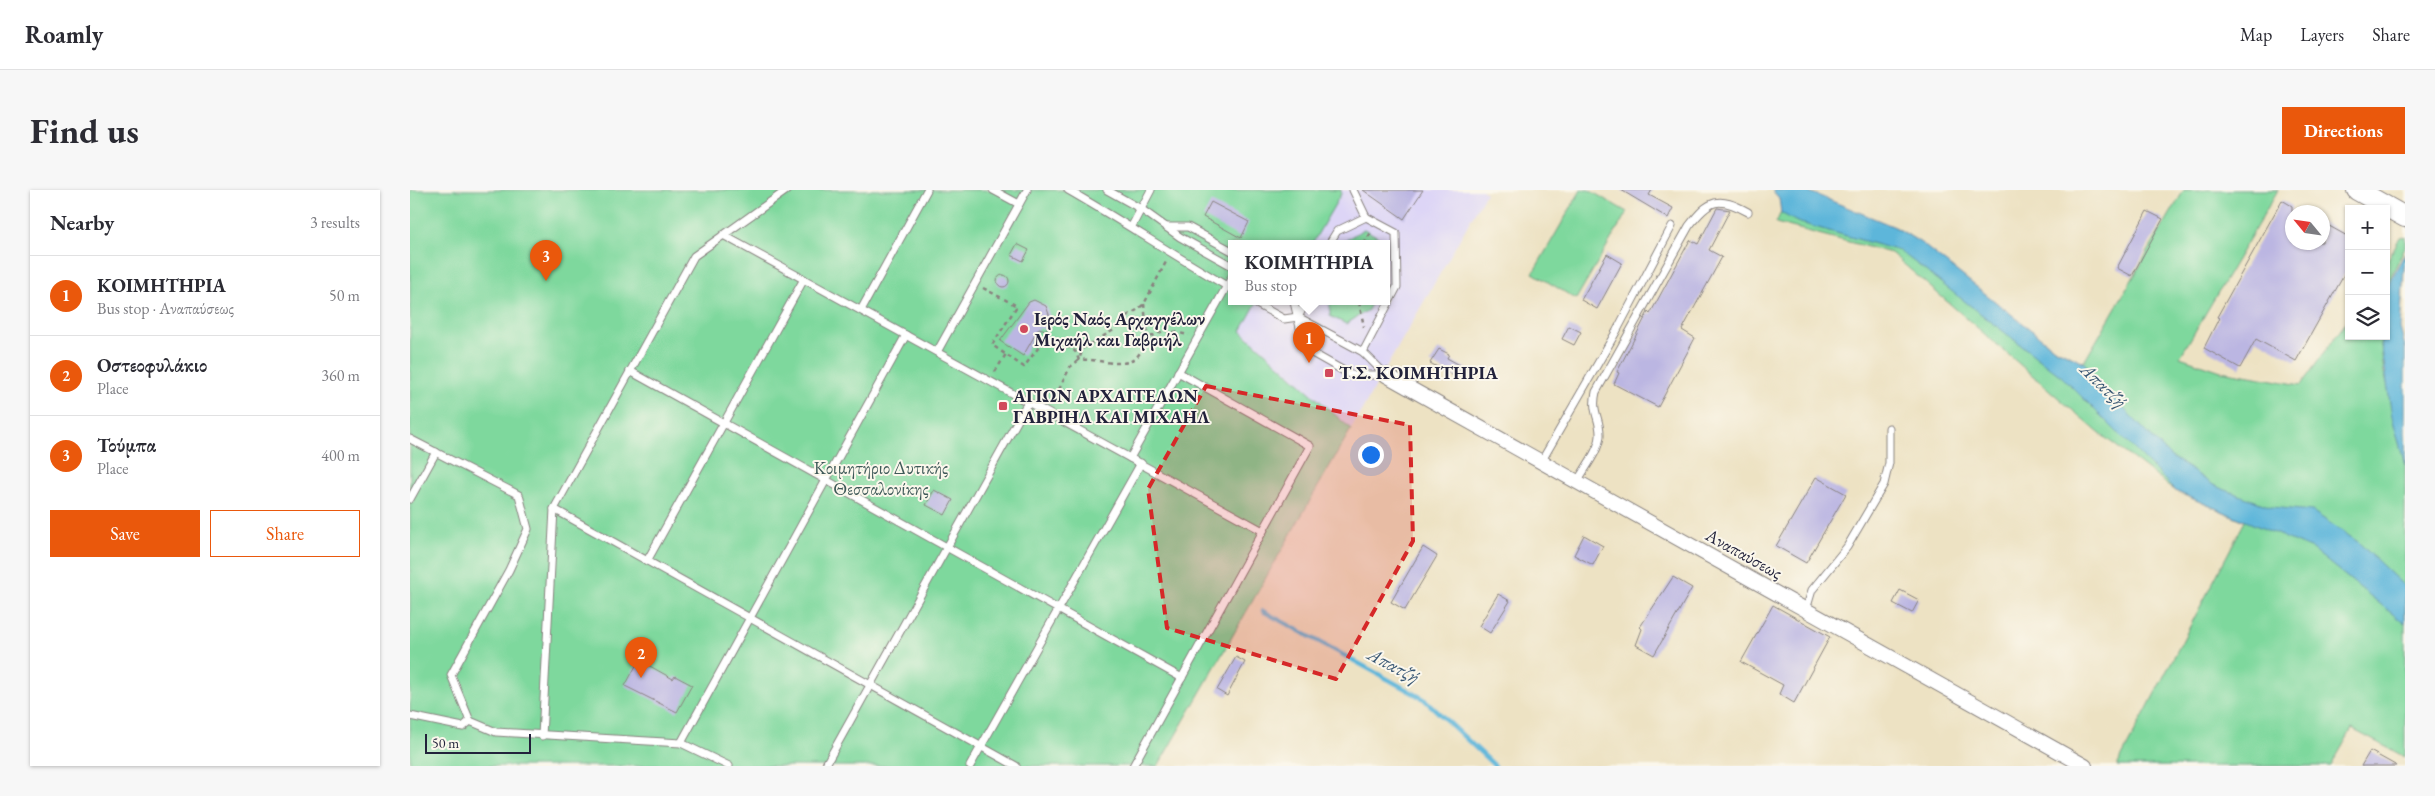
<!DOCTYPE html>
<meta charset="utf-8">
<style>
:root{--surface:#fff;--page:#f7f7f7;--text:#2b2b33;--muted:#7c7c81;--line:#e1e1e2;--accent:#ea580c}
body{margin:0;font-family:"EB Garamond",serif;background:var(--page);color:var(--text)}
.controls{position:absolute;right:15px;top:15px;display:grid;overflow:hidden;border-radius:0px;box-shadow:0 1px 4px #0004}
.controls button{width:45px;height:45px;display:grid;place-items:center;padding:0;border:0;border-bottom:1px solid var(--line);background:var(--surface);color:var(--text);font:25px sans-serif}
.compass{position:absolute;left:1875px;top:15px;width:45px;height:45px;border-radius:50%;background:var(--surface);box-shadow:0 1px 4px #0004;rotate:299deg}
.scale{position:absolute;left:15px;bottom:12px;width:106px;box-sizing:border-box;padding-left:5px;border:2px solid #22223b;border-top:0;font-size:14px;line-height:18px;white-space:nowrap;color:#22223b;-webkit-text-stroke:4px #fbf7ec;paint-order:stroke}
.you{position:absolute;left:960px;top:264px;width:18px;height:18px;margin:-12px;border:4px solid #fff;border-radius:50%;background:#1a73e8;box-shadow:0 0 0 8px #1a73e833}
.badge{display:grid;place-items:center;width:32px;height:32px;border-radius:50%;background:var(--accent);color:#fff;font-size:16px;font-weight:700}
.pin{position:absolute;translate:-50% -41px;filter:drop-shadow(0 1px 2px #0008)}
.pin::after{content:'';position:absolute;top:26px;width:18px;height:15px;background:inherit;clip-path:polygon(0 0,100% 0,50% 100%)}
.popup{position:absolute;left:818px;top:50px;width:162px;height:65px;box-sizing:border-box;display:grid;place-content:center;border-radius:0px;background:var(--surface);filter:drop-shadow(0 1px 4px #0005);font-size:16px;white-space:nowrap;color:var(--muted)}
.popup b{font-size:19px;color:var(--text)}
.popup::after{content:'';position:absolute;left:50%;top:100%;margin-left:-10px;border:10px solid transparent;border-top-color:var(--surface)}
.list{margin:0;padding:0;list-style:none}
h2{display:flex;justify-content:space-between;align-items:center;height:65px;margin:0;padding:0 20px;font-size:21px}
h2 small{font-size:16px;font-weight:400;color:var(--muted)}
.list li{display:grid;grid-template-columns:32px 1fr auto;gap:15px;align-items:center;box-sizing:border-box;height:80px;padding:0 20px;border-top:1px solid var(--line)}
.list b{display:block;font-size:19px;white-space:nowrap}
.list p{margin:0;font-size:16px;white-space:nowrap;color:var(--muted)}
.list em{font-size:16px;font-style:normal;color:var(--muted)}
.actions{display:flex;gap:10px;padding:15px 20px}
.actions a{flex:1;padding:11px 0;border:1px solid var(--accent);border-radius:0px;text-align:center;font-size:18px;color:var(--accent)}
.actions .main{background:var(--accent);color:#fff}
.icon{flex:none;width:28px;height:28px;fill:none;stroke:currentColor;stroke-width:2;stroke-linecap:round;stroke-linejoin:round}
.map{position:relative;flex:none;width:1995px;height:576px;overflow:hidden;border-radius:0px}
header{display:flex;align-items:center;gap:30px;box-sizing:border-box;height:70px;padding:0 25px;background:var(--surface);border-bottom:1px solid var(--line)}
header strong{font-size:24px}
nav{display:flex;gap:28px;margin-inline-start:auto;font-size:18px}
.intro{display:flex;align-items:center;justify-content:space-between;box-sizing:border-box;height:120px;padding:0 30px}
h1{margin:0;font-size:35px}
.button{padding:12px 22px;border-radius:0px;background:var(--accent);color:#fff;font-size:18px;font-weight:700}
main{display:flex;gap:30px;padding:0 30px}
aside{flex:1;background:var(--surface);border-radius:0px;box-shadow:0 1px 4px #0004}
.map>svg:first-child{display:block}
.built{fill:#ddd5f6}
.green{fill:#7ed89d;stroke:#507d6c}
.water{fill:#5db6da;stroke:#406c8a}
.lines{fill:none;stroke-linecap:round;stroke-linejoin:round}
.stream{stroke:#5db6da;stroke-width:4.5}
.building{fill:#bbb6e2}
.lane-casing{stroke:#88827f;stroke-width:9}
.street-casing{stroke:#88827f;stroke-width:16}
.secondary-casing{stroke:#88827f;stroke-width:22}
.path{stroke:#88827f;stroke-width:2.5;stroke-dasharray:4 4;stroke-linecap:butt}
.lane{stroke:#fff;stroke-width:7}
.street{stroke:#fff;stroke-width:14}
.secondary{stroke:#fff;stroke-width:20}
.marked{fill:#d62828;fill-opacity:0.2;stroke:#d62828;stroke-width:4;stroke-dasharray:10 6;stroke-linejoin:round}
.poi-dot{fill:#d1495b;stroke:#fbf7ec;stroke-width:2}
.labels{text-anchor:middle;stroke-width:4;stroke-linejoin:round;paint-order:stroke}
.poi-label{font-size:18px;font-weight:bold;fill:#22223b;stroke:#fbf7ec;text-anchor:start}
.park-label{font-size:18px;fill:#3e5958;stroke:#fbf7ec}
.street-label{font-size:18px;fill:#22223b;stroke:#fbf7ec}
.water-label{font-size:19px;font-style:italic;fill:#375673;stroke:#fbf7ec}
</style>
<header>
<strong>Roamly</strong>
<nav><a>Map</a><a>Layers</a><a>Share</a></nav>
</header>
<div class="intro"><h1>Find us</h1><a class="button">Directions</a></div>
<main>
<aside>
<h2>Nearby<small>3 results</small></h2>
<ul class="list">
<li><span class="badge">1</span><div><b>ΚΟΙΜΗΤΗΡΙΑ</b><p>Bus stop · Αναπαύσεως</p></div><em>50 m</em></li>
<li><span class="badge">2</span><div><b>Οστεοφυλάκιο</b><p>Place</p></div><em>360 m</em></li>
<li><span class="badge">3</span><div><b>Τούμπα</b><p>Place</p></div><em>400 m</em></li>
</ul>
<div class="actions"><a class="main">Save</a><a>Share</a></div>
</aside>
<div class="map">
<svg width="1995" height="576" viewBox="0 0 1995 576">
<rect width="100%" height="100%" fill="#fbf7ec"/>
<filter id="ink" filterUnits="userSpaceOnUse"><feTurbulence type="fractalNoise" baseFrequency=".02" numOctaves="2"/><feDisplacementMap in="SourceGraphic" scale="10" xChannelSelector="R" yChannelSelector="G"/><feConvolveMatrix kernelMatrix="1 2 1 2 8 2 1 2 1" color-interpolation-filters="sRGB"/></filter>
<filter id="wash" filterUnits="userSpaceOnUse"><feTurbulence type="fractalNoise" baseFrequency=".0096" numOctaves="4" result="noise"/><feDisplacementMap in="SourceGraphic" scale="20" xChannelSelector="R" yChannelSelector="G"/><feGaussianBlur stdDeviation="1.12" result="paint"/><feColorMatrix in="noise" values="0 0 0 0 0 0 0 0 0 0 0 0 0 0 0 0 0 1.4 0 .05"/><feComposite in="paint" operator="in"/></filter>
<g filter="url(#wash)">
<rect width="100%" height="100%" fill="#ede2c3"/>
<polygon class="built" points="913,0 1072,0 1076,3 941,239 831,141 847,112 976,112 976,54 880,54"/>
<g class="green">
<polygon points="0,0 931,0 931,4 902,54 822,54 822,112 847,112 831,141 941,239 748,576 0,576"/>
<polygon points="1171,0 1179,0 1217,22 1166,109 1123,83"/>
<polygon points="1774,0 1868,0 1770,167 1811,181 1891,195 1939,128 1939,146 1970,146 1974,183 1995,247 1995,567 1942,539 1921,576 1707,576 1835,331 1767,302 1689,243 1481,63 1366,33 1376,11 1487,38 1506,50 1644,158 1674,172"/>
<polygon points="954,39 968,47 968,54 932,54 934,51"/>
<polygon points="1995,46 1995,57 1976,97 1976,73 1990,47"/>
<polygon points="920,112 962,112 958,120 936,134 920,126"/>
</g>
<g class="water">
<polygon points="1362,0 1395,0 1485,37 1511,53 1644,158 1674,172 1683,187 1760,266 1805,296 1861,317 1902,321 1948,352 1995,397 1995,434 1902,359 1767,302 1652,187 1490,61 1387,32 1371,23 1369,8"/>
<polygon points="1995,63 1990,138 1995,157 1995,275 1982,227 1970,146 1976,146 1976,99"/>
</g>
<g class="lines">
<polyline class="stream" points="853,421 1014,509 1085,576"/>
</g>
<g id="blocks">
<g class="building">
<polygon points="953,0 1013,0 994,29"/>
<polygon points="1211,0 1242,0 1239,5 1263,18 1258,28"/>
<polygon points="1872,10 1882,16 1882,52 1912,52 1912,32 1939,47 1939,76 1886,171 1846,149 1830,178 1794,158 1809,128 1807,127"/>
<polygon points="801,12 839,32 831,48 793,27"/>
<polygon points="1307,18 1320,20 1299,60 1312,67 1272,140 1285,148 1248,217 1204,194 1209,183 1207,182 1238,122 1240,124 1280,50 1288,54"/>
<polygon points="1737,21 1753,29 1722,86 1707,78"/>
<polygon points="607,54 619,60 613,71 601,65"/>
<polygon points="1197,64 1212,73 1187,119 1171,110"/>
<circle cx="593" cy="91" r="6"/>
<polygon points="624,110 636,116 641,130 636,140 629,138 613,166 590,151 619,112"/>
<polygon points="1159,136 1171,142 1164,155 1152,149"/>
<polygon points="1029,159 1039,164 1037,168 1057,179 1051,190 1020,173"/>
<polygon points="1406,287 1436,304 1396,373 1366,356"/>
<polygon points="524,300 543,310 535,325 516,315"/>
<polygon points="1174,345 1193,356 1183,375 1164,365"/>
<polygon points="1013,357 1027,366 995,420 981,412"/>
<polygon points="1263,387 1282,398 1244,465 1226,455 1232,439 1230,437"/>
<polygon points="1490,400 1509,410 1502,423 1483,413"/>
<polygon points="1088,404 1100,411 1080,443 1069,436"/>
<polygon points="1363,415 1420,447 1384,513 1369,504 1373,495 1331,472"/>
<polygon points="826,467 835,472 817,506 807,500"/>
<polygon points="229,470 263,489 265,486 282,495 267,522 215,496"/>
<polygon points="1960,561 1987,576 1951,576"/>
</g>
</g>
</g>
<g filter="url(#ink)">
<use href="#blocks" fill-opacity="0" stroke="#88827f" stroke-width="1"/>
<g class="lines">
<defs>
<g id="lane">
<polyline points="583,0 609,14"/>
<path d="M 658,0 C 714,32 766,67 822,99"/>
<polyline points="697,0 731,19 770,47 822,76"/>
<polyline points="943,0 956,27"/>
<polyline points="722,36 741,0"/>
<polyline points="756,37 778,37 822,61"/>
<polyline points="313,45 853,341"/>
<polyline points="919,54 927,41 956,27 986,43 987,97 953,162"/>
<polyline points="843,112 874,129 888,127 953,162 976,185"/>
<polyline points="884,112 895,159 941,185 976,185"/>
<polyline points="451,120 517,0"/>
<polyline points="888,127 896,112"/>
<polyline points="527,162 617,0"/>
<polyline points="220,181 772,488"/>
<polyline points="0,249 109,305 118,339 99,380 41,485 60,531 86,542 271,553 319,576"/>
<polyline points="720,268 822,87"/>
<polyline points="1131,272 1206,142 1262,36"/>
<path d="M 1167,292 C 1174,279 1189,261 1190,246 C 1191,229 1181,223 1186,202 L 1279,36 C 1300,9 1308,6 1338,22"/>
<polyline points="0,309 26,262"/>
<polyline points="144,319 606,576"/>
<polyline points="237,371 394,89"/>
<polyline points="1396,420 1402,400 1437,357 1474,294 1479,273 1479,238"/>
<polyline points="0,526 53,537 60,531"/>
<polyline points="132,546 144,319 284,66 377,0"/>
<polyline points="271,553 496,145"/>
<polyline points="415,576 618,212"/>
<polyline points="560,576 731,273"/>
<polyline points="723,576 900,256 768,182"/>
</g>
<polyline id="street" points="976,185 1675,576"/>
<polyline id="secondary" points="1947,0 1995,27"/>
</defs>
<use href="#lane" class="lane-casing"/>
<use href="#street" class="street-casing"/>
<use href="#secondary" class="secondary-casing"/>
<g class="path">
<polyline points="954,54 962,41"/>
<path d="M 573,98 L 607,116 L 582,155 L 614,177 L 637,146 L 665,161 L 669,170 C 685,168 706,177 721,171 C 730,167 732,157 738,150 C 741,145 750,143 755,140 L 779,145"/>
<polyline points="949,112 954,137"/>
<polyline points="734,114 738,148"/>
<polyline points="585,182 596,164"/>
<polyline points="642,214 660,177 669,170 673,158 704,140 715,127 727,120 734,114 757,70"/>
</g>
<use href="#lane" class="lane"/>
<use href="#street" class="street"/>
<use href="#secondary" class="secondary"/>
</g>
</g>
<path class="marked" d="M 796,196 L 1000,235 L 1003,351 L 926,489 L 757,438 L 738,299 Z"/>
<g class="poi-dot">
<circle cx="614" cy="139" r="5"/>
<rect x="914" y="178" width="10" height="10" rx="2.5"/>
<rect x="588" y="211" width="10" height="10" rx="2.5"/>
</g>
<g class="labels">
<g class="poi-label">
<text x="624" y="135">Ιερός Ναός Αρχαγγέλων<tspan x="624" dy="21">Μιχαήλ και Γαβριήλ</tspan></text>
<text x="929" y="189">Τ.Σ. ΚΟΙΜΗΤΗΡΙΑ</text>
<text x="603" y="212">ΑΓΙΩΝ ΑΡΧΑΓΓΕΛΩΝ<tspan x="603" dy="21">ΓΑΒΡΙΗΛ ΚΑΙ ΜΙΧΑΗΛ</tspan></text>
</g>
<g class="park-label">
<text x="471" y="284">Κοιμητήριο Δυτικής<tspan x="471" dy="21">Θεσσαλονίκης</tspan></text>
</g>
<g class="street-label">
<text transform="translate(1334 364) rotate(29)" y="6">Αναπαύσεως</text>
</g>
<g class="water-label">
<text transform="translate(1694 195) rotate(44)" y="7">Απατζή</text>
<text transform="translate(984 475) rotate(28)" y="7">Απατζή</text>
</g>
</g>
</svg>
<div class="controls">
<button>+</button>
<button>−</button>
<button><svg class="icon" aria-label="layers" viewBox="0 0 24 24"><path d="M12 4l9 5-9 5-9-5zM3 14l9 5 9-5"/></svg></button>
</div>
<svg class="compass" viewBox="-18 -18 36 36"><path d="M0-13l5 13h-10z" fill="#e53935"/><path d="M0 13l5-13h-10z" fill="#7c7c81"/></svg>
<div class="scale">50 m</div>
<div class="you"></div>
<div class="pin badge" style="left:899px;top:173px">1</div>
<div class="popup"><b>ΚΟΙΜΗΤΗΡΙΑ</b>Bus stop</div>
<div class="pin badge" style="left:231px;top:488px">2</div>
<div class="pin badge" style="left:136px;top:91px">3</div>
</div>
</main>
